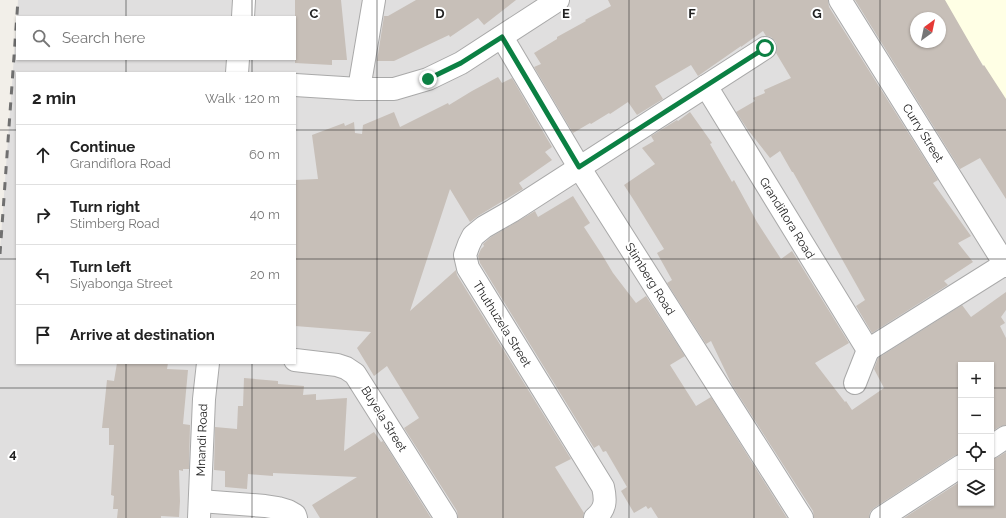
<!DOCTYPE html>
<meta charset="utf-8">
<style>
:root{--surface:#fff;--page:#f6f6f6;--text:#222;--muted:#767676;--line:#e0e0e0}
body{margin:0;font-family:Raleway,sans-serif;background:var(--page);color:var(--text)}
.controls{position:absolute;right:12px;bottom:12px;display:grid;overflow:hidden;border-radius:0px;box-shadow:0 1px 3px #0004}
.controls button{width:36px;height:36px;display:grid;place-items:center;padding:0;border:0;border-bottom:1px solid var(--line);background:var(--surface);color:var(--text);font:20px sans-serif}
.compass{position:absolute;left:910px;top:12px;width:36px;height:36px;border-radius:50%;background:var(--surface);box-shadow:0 1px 3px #0004;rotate:33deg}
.stop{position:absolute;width:12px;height:12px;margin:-9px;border:3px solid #0b8043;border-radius:50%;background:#fff}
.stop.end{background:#0b8043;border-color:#fff;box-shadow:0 1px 4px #0008}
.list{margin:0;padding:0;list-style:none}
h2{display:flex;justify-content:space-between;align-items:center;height:52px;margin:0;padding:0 16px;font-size:17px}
h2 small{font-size:13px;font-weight:400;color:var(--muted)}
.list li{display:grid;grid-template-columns:26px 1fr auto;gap:12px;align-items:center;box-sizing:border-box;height:60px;padding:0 16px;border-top:1px solid var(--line)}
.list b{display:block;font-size:15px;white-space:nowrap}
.list p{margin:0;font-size:13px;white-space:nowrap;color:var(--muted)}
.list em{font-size:13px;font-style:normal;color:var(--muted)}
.icon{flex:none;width:22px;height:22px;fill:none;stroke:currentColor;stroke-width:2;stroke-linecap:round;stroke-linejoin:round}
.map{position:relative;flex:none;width:1006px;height:518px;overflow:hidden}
.search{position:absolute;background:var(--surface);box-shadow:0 1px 3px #0004;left:16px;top:16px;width:280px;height:44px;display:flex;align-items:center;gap:10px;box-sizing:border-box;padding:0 14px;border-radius:0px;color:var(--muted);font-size:15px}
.panel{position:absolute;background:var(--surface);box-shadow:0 1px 3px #0004;left:16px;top:72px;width:280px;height:292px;border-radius:0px}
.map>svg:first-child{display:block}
.residential{fill:#e0dfdf;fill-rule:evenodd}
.education{fill:#ffffe5}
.building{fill:#c7bfb8;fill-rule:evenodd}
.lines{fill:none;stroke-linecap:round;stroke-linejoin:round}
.minor-casing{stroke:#a9a9a9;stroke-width:24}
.minor{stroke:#fff;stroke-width:22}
.rail{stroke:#707070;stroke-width:3;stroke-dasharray:8 8;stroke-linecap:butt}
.route{stroke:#0b8043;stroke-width:5}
.grid{fill:none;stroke:#222;stroke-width:1;stroke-opacity:0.55}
.labels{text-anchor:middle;stroke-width:4;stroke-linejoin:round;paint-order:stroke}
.street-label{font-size:12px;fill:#222;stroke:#fff}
.grid-label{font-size:13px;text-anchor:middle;font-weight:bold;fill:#222;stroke:#fff;stroke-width:4;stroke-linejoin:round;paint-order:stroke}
</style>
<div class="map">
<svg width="1006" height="518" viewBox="0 0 1006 518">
<rect width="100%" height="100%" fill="#f2efe9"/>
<path class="residential" d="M 18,0 L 1006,0 L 1006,518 L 0,518 L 0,250 ZM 17,17 L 295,17 L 295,59 L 17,59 ZM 916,18 L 940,18 L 940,42 L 916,42 ZM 17,73 L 295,73 L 295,363 L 17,363 ZM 961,365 L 991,365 L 991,503 L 961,503 Z"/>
<polygon class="education" points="942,0 1006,0 1006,101 991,78"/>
<g class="building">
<polygon points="295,0 341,0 347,60 332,60 332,65 295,63"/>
<polygon points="416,0 516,0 484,25 478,18 450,37 449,35 394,61 377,61 384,16 388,16"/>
<polygon points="608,0 828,0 829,7 938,180 933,183 971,236 958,243 973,262 944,281 948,285 872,333 856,306 865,300 793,172 792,172 780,151 770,158 748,130 736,112 755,101 753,98 765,93 764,90 791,78 776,53 777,47 776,42 771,37 766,36 763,31 741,47 741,46 698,76 691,65 655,86 663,99 637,115 628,102 610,114 609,113 591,124 590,123 573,133 534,67 541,64 534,53 557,39 557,37 586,21 585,20 611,6"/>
<path d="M 855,0 L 945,0 L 983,66 L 984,65 L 1006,99 L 1006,199 L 980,158 L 960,169 ZM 916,18 L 940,18 L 940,42 L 916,42 Z"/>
<polygon points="498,77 502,83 512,78 552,147 545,152 552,160 519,183 523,189 478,216 470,222 450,189 410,311 456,270 457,275 571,459 555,467 584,513 583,518 458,518 457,511 404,428 419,418 387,366 374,376 357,348 371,332 295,326 295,180 318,179 312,135 344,123 345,126 354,122 355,133 362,134 363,125 394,112 400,127 448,103 449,105 472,91"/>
<polygon points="690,112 712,143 710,144 732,182 734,180 757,222 781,259 792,251 849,343 815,363 845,402 846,401 852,410 884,388 874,369 878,358 962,305 971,317 1006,292 1006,310 1001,317 1005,323 1000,326 1006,338 1006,425 999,427 991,432 991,365 961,365 961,454 954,456 874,508 870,512 869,518 814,518 813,511 732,385 711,341 706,344 667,283 672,280 657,253 664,249 635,202 624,185 655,164 642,148 654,141 651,136 677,120 678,121"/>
<polygon points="573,196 590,223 584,227 601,253 613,273 636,303 646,296 685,356 670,365 696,406 711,397 787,518 658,518 651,507 648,509 646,506 634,513 621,491 627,487 606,451 603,452 599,445 594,448 480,263 478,256 481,249 484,246 483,244 491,237 535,211 538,217"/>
<polygon points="117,363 168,363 167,369 188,370 183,424 190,425 189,469 183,469 183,471 179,470 180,501 179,517 161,516 161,518 117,518 118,509 113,509 114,496 111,495 114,445 109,445 109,428 102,428 107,380 114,381"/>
<polygon points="244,378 278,381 278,384 304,386 303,395 316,394 316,400 347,398 344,451 374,432 381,442 383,441 431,518 320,518 312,505 357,477 273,473 273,476 248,474 247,489 225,487 225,471 214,470 215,427 237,429 238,406 243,406"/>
<polygon points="1006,452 1006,518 904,518 961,481 961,503 991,503 991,459 998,457"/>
</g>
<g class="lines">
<defs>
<g id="minor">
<polyline points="840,0 1006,266"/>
<polyline points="243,17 244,0"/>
<polyline points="502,37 579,167 802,518"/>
<polyline points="237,73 238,59"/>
<polyline points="295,85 359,89 394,89 428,79 461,63 558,0"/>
<polyline points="706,86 868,350 1005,264"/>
<polyline points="359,89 374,0"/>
<polyline points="295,360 337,365 346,368 355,374 446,518"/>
<polyline points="855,383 868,350"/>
<polyline points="991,447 1006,437"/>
<polyline points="200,501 265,506 278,508 288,511 295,515 296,518"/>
<polyline points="199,518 204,399 208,363"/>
<path d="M 595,518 C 606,509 606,500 603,487 L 468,268 L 465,255 L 469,244 L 473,236 L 484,227 L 512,211 L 765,48"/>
<polyline points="881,518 961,466"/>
</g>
</defs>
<use href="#minor" class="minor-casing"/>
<use href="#minor" class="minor"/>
<polyline class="rail" points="0,254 18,0"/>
</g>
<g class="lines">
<polyline class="route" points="428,79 461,63 502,37 579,167 765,48"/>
</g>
<path class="grid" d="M 126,0 L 126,17M 252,0 L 252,17M 377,0 L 377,518M 503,0 L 503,518M 629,0 L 629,518M 754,0 L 754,518M 880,0 L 880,518M 126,59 L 126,73M 252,59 L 252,73M 0,130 L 17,130M 295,130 L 1006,130M 0,259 L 17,259M 295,259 L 1006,259M 126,363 L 126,518M 252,363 L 252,518M 0,388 L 961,388M 991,388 L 1006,388"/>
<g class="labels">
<g class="street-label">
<text transform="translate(923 133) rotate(58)" y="4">Curry Street</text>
<text transform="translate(787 218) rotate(58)" y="4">Grandiflora Road</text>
<text transform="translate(650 279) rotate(58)" y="4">Stimberg Road</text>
<text transform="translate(502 324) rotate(58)" y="4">Thuthuzela Street</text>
<text transform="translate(384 419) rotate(58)" y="4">Buyela Street</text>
<text transform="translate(202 440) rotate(-88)" y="4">Mnandi Road</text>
</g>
</g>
<g class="grid-label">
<text x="314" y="18">C</text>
<text x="440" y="18">D</text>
<text x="566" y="18">E</text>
<text x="692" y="18">F</text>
<text x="817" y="18">G</text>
<text x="13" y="458">4</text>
</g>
</svg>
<div class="controls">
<button>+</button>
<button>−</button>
<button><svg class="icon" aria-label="locate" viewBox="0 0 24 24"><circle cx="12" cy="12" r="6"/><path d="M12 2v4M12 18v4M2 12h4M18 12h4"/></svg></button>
<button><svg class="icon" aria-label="layers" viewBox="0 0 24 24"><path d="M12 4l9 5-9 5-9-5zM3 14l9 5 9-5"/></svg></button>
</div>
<svg class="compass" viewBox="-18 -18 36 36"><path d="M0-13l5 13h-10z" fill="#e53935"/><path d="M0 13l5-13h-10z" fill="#767676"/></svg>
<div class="stop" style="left:765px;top:48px"></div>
<div class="stop end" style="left:428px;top:79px"></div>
<div class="search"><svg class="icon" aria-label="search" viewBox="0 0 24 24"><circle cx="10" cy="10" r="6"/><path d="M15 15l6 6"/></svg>Search here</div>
<section class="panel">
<h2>2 min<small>Walk · 120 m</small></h2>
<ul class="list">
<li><svg class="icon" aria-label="ahead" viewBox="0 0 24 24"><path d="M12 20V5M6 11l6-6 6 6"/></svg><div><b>Continue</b><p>Grandiflora Road</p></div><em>60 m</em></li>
<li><svg class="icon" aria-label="right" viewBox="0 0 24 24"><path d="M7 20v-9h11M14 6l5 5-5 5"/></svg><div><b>Turn right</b><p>Stimberg Road</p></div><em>40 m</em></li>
<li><svg class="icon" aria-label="left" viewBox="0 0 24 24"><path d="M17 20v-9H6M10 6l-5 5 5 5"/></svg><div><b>Turn left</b><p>Siyabonga Street</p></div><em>20 m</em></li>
<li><svg class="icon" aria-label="arrive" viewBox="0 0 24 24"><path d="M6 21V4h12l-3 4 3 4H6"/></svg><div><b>Arrive at destination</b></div></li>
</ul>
</section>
</div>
